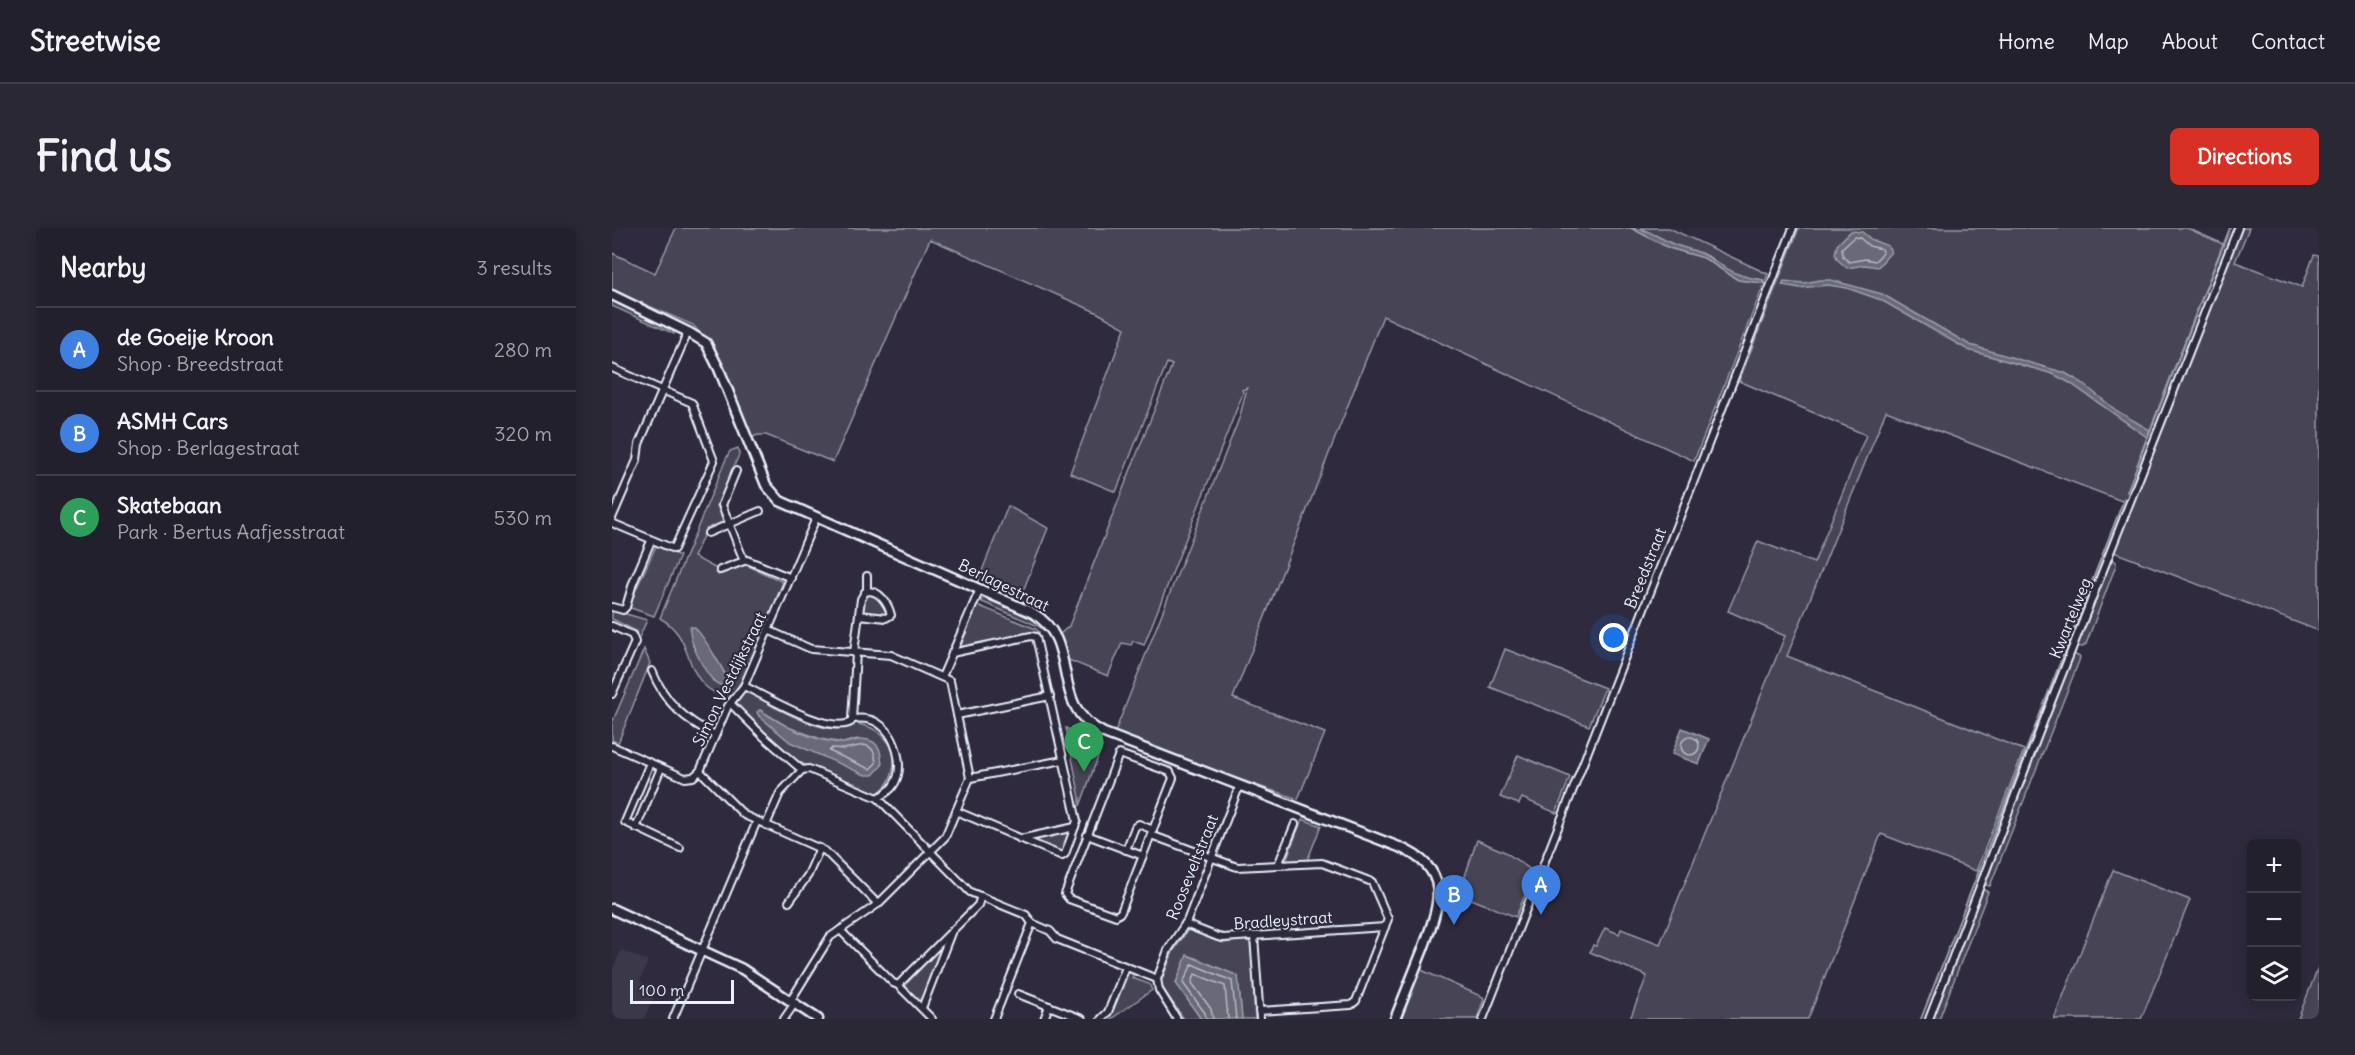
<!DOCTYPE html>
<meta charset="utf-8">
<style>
:root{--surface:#23202e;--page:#2b2836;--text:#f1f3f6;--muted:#a3a3aa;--line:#403e4a;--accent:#d93025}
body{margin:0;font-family:Delius,sans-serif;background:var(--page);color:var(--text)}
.controls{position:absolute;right:18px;bottom:18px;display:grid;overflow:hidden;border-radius:9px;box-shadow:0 3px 15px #0003}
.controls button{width:54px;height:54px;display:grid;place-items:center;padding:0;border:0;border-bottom:2px solid var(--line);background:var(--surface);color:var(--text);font:30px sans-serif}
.scale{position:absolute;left:18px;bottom:15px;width:104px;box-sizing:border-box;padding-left:6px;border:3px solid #e8f1f8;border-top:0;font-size:16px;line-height:21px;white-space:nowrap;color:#e8f1f8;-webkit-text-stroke:4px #2f2a3d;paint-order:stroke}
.you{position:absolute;left:1002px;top:410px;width:21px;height:21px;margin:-15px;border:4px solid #fff;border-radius:50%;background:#1a73e8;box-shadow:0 0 0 9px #1a73e833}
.badge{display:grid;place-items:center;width:39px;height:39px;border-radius:50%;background:var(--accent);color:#fff;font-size:20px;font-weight:700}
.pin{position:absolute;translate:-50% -50px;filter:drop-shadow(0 2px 3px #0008)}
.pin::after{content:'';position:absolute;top:32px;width:21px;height:18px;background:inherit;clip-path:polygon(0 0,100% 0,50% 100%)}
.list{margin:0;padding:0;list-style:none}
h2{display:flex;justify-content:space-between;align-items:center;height:78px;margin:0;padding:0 24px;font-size:26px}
h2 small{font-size:20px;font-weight:400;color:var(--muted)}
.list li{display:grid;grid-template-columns:39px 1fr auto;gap:18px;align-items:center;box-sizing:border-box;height:84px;padding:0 24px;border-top:2px solid var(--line)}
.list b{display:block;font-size:22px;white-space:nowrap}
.list p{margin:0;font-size:20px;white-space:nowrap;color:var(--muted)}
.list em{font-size:20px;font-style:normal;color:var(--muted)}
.icon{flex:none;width:33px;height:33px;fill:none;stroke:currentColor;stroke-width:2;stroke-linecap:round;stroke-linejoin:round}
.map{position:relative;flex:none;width:1707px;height:791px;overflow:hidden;border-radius:9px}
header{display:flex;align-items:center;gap:36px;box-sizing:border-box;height:84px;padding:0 30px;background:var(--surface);border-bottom:2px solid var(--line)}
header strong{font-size:28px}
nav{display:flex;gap:33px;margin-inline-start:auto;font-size:21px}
.intro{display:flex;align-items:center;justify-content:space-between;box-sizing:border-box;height:144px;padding:0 36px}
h1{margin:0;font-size:42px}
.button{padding:15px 27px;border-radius:9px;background:var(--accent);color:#fff;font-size:21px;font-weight:700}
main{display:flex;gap:36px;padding:0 36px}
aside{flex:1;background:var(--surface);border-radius:9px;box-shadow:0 3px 15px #0003}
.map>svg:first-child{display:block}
.built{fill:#3b3749}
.green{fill:#464455;stroke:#979aa6;stroke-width:1.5;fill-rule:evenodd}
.water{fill:#696978;stroke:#9c9fab;stroke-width:1.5}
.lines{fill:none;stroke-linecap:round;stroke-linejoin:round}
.shore{stroke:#b5bbc5;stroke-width:1.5}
.stream{stroke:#9c9fab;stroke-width:2}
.street-casing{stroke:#e8f1f8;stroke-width:10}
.secondary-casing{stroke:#e8f1f8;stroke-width:13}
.street{stroke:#2f2a3d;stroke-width:6}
.secondary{stroke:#2f2a3d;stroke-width:8}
.labels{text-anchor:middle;stroke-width:4.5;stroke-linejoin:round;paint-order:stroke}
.street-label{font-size:16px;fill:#e8f1f8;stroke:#2f2a3d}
</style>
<header>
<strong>Streetwise</strong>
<nav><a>Home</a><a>Map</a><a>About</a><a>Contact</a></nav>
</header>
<div class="intro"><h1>Find us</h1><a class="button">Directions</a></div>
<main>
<aside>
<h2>Nearby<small>3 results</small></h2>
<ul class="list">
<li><span class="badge" style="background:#3f7fe0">A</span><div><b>de Goeije Kroon</b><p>Shop · Breedstraat</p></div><em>280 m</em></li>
<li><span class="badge" style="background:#3f7fe0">B</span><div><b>ASMH Cars</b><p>Shop · Berlagestraat</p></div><em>320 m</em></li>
<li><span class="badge" style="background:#2e9e5b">C</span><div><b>Skatebaan</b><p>Park · Bertus Aafjesstraat</p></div><em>530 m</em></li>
</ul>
</aside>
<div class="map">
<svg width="1707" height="791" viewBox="0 0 1707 791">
<rect width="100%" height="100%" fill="#2f2a3d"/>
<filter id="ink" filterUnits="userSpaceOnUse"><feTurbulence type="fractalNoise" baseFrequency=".0167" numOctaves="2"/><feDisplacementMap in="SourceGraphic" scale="12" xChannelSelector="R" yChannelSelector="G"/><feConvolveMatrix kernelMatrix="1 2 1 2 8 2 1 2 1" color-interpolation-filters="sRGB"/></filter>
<g filter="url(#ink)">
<polygon class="built" points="9,722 36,733 28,753 45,762 32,791 0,791 0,743"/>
<g class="green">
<polygon points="64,0 1019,0 1057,20 1092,30 1126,52 1152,55 1151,52 1127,48 1111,40 1096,28 1062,17 1029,0 1057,0 1156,46 1082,233 771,88 621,470 713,505 686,571 593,540 503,504 628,188 635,160 630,162 631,165 532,417 521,413 519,417 510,415 496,448 454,431 448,406 457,398 560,137 555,135 504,264 458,245 513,100 484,84 318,11 221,234 154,207 146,207 138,210 100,119 81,97 0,62 0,25 43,45"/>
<polygon points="1187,0 1575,0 1611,16 1530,222 1528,227 1538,232 1629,0 1637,0 1623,34 1690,59 1702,27 1707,28 1707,403 1502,324 1520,276 1512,270 1510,273 1274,183 1175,428 1412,522 1364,643 1269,606 1196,791 1018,791 1035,748 978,724 981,717 984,718 993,700 1007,706 1009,701 1048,716 1173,408 1116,383 1146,313 1202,335 1254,207 1127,153"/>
<polygon points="0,70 61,102 62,106 0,78"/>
<path d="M 126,220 L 127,227 L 105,277 L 111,294 L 94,301 L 82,329 L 103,340 L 106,347 L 132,336 L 171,354 L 133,448 L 117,472 C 108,468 99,464 92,457 C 71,434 79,408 48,390 L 114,231 L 118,223 ZM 81,418 L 100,426 L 116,450 L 101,453 Z"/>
<polygon points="396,278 436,300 407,373 365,355"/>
<polygon points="44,318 68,328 42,388 16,379"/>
<polygon points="1499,331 1504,334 1504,337 1474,416 1471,419 1464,418"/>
<polygon points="259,366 272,376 275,387 254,386 251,383 251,374 255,367"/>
<polygon points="372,370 416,388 429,395 440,409 426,398 368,373"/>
<polygon points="365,377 424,401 427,404 348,420"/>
<polygon points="0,382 35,392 26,412 24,403 0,391"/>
<polygon points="32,421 38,435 6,515 0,512 0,495"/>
<polygon points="893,421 993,460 977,498 878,459"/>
<polygon points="1461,426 1468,429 1467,433 1378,658 1371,656"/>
<path d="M 132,464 C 144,465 152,473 162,479 C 182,489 223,511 243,495 C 254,498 264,500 272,509 C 289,525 283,555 264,566 L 202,542 L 184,532 L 123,477 ZM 148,482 L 176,499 L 209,511 L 231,515 L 245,511 L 267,520 L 270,537 L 147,488 Z"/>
<polygon points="454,500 490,518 468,578 468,570"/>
<polygon points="906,527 958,549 944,585 910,570 907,576 888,569"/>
<polygon points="690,591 709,598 695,633 674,633"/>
<polygon points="454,603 459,606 451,623 445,624 445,622 424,614 425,610 454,605"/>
<polygon points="865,612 893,624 922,644 904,689 847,666"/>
<polygon points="1501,642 1578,672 1529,791 1442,791"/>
<polygon points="1369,660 1376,664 1327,791 1318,791"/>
<polygon points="578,702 612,715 631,712 638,714 643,755 641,755 643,791 630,791 626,748 576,727 564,755 589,791 572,791 549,758 549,754 561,724 575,703"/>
<polygon points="329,719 331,721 311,772 306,773 294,760 294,753 296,754"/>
<polygon points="1707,737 1707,791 1686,791"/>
<polygon points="807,741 871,769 872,771 865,791 789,791"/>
<polygon points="518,744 522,745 520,750 537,756 540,762 499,791 494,791 499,786 514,747"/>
</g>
<g class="water">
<path d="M 1019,0 C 1035,0 1047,10 1061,16 C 1073,21 1086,22 1096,29 C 1119,43 1123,48 1151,52 L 1152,55 L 1126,52 L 1092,30 L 1057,20 Z"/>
<polygon points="1239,3 1250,4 1260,12 1276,18 1279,24 1266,39 1253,37 1235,40 1226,32 1223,26 1225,17"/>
<polygon points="1208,52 1219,52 1270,66 1358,117 1453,145 1469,154 1505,183 1538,202 1535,209 1458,155 1441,146 1356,122 1269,72 1235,60 1216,57 1188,60 1170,57 1172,53 1192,55"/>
<path d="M 78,399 L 82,399 C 90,406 117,448 116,457 L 113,459 C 109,457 104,456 101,452 C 92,443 76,412 78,399 Z"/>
<path d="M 148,482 C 171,498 198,512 227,515 C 238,516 248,508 259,513 C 269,517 269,528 270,537 L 261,547 L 253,547 L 178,514 L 147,488 L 145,484 Z"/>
<polygon points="1070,500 1097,511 1087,536 1060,526"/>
<polygon points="575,727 626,748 630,791 589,791 564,755"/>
</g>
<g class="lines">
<g class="shore">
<polygon points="1242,9 1248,10 1257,18 1270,21 1271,25 1263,33 1253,31 1237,34 1231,28 1230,20"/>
<circle cx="1078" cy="518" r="9"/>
<path d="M 252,517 C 262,519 263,526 264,535 L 258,541 L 217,523 L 220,520 L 232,521 Z"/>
<polyline points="594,791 593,785 571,755 580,736 620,753 624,791"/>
<polyline points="601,791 599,781 580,755 583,746 613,758 616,791"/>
</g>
<g class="stream">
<polyline points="1536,209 1618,0"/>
<polyline points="1515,264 1534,214"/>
<polyline points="1309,791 1511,274"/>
</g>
<defs>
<g id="street">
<polyline points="0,140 80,175 102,233 62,321 0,295"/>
<polyline points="124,243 110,277 132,333 135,332 179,350"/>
<polyline points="0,290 25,232 27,216 76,104"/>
<polyline points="204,290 132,458 116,478 88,543 132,587 213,623 266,676"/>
<polyline points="96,305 148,283"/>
<polyline points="108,342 132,333"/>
<polyline points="255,348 255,363"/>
<polyline points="0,379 11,382 14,379 21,355 39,313"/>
<polyline points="0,398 20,407 23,414 0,466"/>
<polyline points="156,402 199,421 279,427 338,453 358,550 333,609 266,676 218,709 179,772"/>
<path d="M 242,424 L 249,371 L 253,364 C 266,360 276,375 279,387 L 274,390 L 247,387"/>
<polyline points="340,425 419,408 424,409 465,593 453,626 450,628 344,583"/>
<path d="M 40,443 C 53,475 73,492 103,507"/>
<polyline points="330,449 368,361"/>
<path d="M 132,458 C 153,468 217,507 239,494 L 240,491 C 248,490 257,490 264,494 C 284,505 294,539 281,558 C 278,563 271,567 266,570"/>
<polyline points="118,475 151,508 190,542 197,541 266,570 358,664 414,687 420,695"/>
<polyline points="345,487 438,468"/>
<polyline points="240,491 244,425"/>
<polyline points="0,518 73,550 81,549 88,543"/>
<polygon points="507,526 558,544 561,550 509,684 504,688 457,671 453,666"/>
<polyline points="38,535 13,594 68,620"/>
<polyline points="358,550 451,532"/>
<polyline points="154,597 168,565 190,542"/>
<polyline points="24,600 49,540"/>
<polyline points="475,607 531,628"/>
<polyline points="539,607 625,639 710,635 760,654 776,691 744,773 739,777 647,783"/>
<polyline points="408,611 463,599"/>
<polyline points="514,622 523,599 527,596 541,602"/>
<polyline points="666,637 683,596"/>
<polyline points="177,674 196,647 208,620"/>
<polyline points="420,695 438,703 445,711 545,751"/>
<polyline points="573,696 606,709 611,710 773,699"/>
<polyline points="228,702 281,755 286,757 320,791"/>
<polyline points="642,708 648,791"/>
<polyline points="286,757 366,677 369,668"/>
<polyline points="406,766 470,791"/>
<polyline points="310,780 339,705"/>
<polyline points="61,791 145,593"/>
<polyline points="172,791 183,775"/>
<polyline points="382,791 420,695"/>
<polyline points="432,791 437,778"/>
<polyline points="489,791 496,784 514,739"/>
<polyline points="565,791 547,762 545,751 556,722 575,693 627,559"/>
<polyline points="871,791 1181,0"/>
<polyline points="1317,791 1428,502 1626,0"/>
</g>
<g id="secondary">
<path d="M 0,67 L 76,104 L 94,115 L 107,141 L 154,257 L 168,273 L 421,385 C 471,415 434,477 492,505 L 787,619 C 842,642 827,677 811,721 C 802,744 792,768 783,791"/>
<polyline points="0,681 130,741 206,791"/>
</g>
</defs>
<use href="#street" class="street-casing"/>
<use href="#secondary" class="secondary-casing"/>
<use href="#street" class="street"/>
<use href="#secondary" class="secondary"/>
</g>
</g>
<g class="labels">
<g class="street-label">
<text transform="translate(1033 340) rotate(-68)" y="6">Breedstraat</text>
<text transform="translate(392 357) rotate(26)" y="6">Berlagestraat</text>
<text transform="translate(1458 390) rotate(-68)" y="6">Kwartelweg</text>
<text transform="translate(117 451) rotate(-64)" y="6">Simon Vestdijkstraat</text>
<text transform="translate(580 639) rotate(-68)" y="6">Rooseveltstraat</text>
<text transform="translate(671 692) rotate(-4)" y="6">Bradleystraat</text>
</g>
</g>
</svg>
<div class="controls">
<button>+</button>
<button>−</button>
<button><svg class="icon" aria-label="layers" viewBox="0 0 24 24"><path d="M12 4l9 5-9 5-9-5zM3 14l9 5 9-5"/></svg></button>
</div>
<div class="scale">100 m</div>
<div class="you"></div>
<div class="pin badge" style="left:929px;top:687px;background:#3f7fe0">A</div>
<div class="pin badge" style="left:842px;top:697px;background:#3f7fe0">B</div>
<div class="pin badge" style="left:472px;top:544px;background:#2e9e5b">C</div>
</div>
</main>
